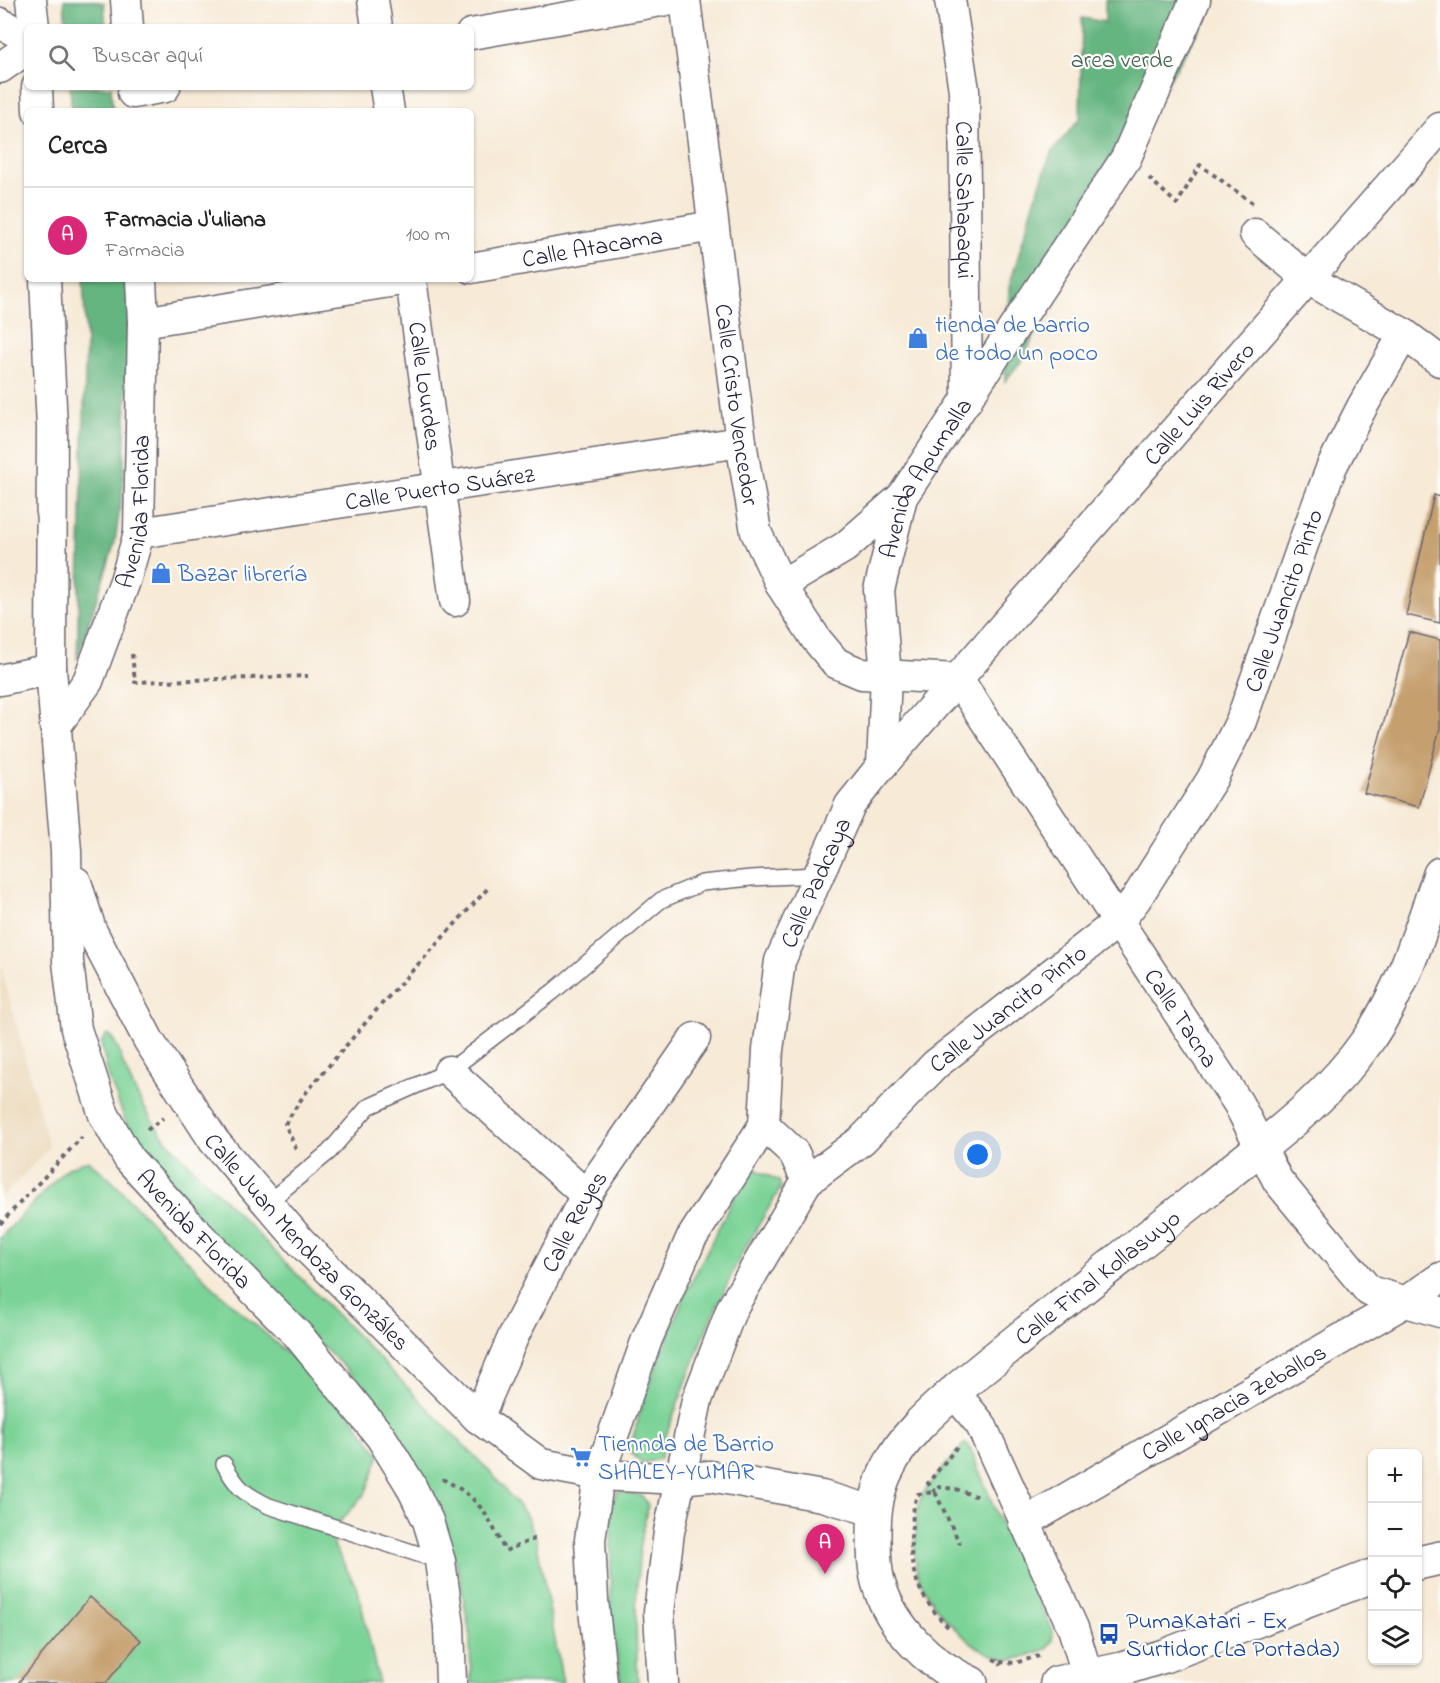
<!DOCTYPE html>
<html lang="es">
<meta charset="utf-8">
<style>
:root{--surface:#fff;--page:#f6f6f6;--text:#222;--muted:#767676;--line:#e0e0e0;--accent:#db2777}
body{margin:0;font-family:"Indie Flower",sans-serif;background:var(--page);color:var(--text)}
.controls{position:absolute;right:18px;bottom:18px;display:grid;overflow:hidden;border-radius:9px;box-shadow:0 2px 4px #0004}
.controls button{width:54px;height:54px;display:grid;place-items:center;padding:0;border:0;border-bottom:2px solid var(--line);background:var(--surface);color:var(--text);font:30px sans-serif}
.you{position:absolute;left:978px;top:1155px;width:21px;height:21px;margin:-15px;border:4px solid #fff;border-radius:50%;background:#1a73e8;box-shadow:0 0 0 9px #1a73e833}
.badge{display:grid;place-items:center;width:39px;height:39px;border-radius:50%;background:var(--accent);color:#fff;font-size:20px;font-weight:700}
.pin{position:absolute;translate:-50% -50px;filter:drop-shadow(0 2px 3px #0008)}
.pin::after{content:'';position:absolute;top:32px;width:21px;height:18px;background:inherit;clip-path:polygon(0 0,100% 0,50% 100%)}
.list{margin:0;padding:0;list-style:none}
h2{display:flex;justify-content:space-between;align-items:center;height:78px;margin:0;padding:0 24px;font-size:26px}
h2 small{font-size:20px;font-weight:400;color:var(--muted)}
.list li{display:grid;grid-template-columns:39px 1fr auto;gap:18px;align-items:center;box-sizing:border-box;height:96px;padding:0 24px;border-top:2px solid var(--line)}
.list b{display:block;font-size:22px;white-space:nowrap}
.list p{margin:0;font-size:20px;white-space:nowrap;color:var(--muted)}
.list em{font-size:20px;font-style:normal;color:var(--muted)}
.icon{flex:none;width:33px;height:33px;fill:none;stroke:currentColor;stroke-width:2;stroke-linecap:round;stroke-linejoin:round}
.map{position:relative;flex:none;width:1440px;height:1683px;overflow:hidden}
.search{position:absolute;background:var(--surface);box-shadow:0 2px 4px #0004;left:24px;top:24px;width:450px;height:66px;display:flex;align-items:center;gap:15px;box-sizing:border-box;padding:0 21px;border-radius:9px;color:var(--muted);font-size:22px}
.panel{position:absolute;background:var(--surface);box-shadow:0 2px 4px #0004;left:24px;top:108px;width:450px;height:174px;border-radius:9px}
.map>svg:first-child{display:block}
.built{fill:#ebd8ba}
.green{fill:#7cd397;stroke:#4f7a69;stroke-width:1.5}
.forest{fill:#65b580;stroke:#446c5e;stroke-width:1.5}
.building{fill:#c59f6d}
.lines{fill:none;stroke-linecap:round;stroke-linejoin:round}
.service-casing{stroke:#6d6872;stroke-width:18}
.minor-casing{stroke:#6d6872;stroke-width:33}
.secondary-casing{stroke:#6d6872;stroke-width:36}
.path{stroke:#6d6872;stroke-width:4;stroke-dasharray:4.5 4.5;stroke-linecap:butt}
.service{stroke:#fff;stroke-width:15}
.minor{stroke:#fff;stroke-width:30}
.secondary{stroke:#fff;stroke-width:33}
.labels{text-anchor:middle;stroke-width:4.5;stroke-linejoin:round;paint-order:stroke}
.park-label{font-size:24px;fill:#42605b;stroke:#fdfcf7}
.street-label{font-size:24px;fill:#22223b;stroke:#fdfcf7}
.shop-label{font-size:24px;fill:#366cbe;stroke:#fdfcf7;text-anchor:start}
.transit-label{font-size:24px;fill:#164399;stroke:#fdfcf7;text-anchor:start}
</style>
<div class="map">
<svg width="1440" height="1683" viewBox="0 0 1440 1683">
<rect width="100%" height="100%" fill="#fdfcf7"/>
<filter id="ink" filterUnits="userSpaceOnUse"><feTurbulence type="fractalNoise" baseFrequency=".0167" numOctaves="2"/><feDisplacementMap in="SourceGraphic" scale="12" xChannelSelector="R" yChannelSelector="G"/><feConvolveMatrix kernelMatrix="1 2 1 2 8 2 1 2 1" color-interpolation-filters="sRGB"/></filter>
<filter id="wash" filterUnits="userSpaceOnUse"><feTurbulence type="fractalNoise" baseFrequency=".008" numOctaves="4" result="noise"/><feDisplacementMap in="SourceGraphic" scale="24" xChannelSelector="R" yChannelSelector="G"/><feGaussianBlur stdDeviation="1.35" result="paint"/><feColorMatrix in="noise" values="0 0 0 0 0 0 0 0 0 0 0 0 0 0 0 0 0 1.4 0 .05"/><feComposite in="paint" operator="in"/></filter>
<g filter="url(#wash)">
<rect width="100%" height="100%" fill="#f7ead7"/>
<polygon class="built" points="0,963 49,1147 0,1200"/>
<g class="green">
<path d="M 107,1034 C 117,1039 120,1056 124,1066 C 135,1094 148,1116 166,1140 L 492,1474 L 526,1515 L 536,1538 L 563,1683 L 471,1683 L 470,1636 L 459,1572 L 431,1496 L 407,1448 L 373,1397 L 342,1365 L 284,1310 L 156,1180 L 130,1133 L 108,1075 L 101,1043 Z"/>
<polygon points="88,1160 110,1179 215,1289 340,1400 380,1455 365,1494 328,1535 358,1590 379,1683 0,1683 0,1238 66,1169"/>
<polygon points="757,1170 779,1181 781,1187 741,1255 705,1332 665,1438 660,1459 642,1463 629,1451 646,1392 684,1297 746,1173"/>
<path d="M 964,1444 L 968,1444 L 1003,1529 L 1053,1631 L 1052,1641 L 1047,1649 C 1036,1652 1023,1659 1012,1659 C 976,1660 926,1604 917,1572 C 914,1559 915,1510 921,1498 C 928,1483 953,1458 964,1444 Z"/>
<path d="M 618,1491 L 642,1496 L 648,1505 C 634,1564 635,1623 638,1683 L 621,1683 L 610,1610 L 612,1501 Z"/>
</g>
<g class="forest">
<polygon points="64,0 89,0 104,3 106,27 66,27"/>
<polygon points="1105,0 1216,0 1076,241 1024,358 1005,381 1009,287 1036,196 1051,153 1080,118 1082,18 1105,22"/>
<polygon points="70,87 111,87 113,111 72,111"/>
<polygon points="83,279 127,279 130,317 123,488 115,542 77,660 86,339"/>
</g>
<g id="blocks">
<g class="building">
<polygon points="1434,495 1440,497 1440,623 1406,615"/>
<polygon points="1409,632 1440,640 1440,728 1419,807 1364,793"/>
<polygon points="90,1597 141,1640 106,1683 18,1683"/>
</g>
</g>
</g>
<g filter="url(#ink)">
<use href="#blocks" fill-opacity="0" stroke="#6d6872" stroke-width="1.5"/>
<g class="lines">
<defs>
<g id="service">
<polyline points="267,1203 329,1152 368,1107 449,1071 554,991 661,900 702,883 751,878 818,875"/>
<path d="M 224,1464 C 238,1489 244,1494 269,1506 L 440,1561"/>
</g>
<g id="minor">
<polyline points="31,0 34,27"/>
<polyline points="126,0 128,27"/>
<polyline points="373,0 377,27"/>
<path id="s1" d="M 685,0 L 741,442 L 756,532 L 781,585 L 816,639 L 836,663 L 862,674 L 958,679"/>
<path id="s2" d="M 950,0 L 964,90 L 967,400"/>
<polyline points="0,23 27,38"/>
<polyline points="471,34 667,0"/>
<polyline points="0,68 27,49"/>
<polyline points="37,87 38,111"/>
<polyline points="385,87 389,111"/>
<polyline points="133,93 165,87"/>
<polyline points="1255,234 1308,279 1404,334 1440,361"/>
<path id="s3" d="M 471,268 L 713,226"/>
<path id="s4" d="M 45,279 L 52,428 L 51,669 L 66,851 L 68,962 L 76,1029 L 104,1115 L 129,1159 L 193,1229 L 298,1335 L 381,1437 L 410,1484 L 428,1521 L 440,1561 L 449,1626 L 451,1683"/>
<path id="s5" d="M 411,279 L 455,601"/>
<polyline points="143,322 408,279"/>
<path id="s6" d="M 139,533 L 741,442"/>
<polyline points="781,585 845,547 902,497"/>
<path id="s7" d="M 958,679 L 1238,1103 L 1278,1181 L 1369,1291 L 1440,1312"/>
<polyline points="0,680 51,669"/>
<path id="s8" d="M 55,727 L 88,681 L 125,581 L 139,533 L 143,322 L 141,279"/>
<path id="s9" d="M 882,765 L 886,676 L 879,590 L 902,497 L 1126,158 L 1195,0"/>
<path id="s10" d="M 76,882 L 91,930 L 149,1041 L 214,1141 L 301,1242 L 478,1418 L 541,1464 L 599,1475 L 680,1479 L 710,1476 L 822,1496 L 874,1511"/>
<polyline points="449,1071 586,1195"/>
<polyline points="764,1125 794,1153 807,1181"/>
<polyline points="954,1392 981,1425 1073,1628 1088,1677"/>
<path id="s11" d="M 478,1418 L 514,1335 L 586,1195 L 695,1038"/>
<path id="s12" d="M 1024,1523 L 1405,1302 L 1440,1278"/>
<path id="s13" d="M 602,1683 L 593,1600 L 590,1540 L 599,1475 L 647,1339 L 691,1239 L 764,1125 L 768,1050 L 780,961 L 850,805 L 882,765 L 1440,128"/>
<path id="s14" d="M 663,1683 L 659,1612 L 669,1532 L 697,1400 L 732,1308 L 807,1181 L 862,1140 L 936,1064 L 1119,921 L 1136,899 L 1212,779 L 1241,721 L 1313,516 L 1332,466 L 1362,407 L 1404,334"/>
</g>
<g id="secondary">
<polyline points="1418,1563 1440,1558"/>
<path id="s15" d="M 971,1683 C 930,1665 892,1628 879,1585 C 874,1570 874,1551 874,1535 C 874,1512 877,1488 888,1468 C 903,1437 929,1414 954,1392 C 1036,1323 1122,1258 1206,1191 C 1263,1145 1325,1102 1368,1040 C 1403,988 1420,933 1440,874"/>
<polyline points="1057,1683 1122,1669 1164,1656 1372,1576"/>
</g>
</defs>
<use href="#service" class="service-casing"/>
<use href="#minor" class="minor-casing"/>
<use href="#secondary" class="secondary-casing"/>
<g class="path">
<polyline points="1149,178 1177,204 1200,165 1254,204"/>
<polyline points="132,654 135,682 308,676"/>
<polyline points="147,1130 163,1118"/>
<polyline points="296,1149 285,1124 304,1095 379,1007 490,886"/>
<polyline points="0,1224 82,1137"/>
<polyline points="957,1447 928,1483 935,1492 938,1487 956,1489 980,1498"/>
<path d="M 442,1479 C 480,1497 488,1516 505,1551 L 536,1538"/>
<path d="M 948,1627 C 918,1596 907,1569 912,1526 C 913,1515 913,1504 918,1494 L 935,1492 L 960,1544"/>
<polyline points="993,1659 1000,1662 1001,1665"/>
<polyline points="1000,1662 1015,1663 1039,1656"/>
</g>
<use href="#service" class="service"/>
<use href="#minor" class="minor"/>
<use href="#secondary" class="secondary"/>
</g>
</g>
<defs>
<symbol id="shop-bare" viewBox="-9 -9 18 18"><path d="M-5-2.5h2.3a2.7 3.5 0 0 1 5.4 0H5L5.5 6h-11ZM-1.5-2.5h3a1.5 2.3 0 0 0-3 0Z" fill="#3f7fe0" stroke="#fdfcf7" stroke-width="2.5" paint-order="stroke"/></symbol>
<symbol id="supermarket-bare" viewBox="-9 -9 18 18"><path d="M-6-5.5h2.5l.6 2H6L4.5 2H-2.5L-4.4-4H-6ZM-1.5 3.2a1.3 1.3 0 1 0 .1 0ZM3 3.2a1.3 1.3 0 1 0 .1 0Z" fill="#3f7fe0" stroke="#fdfcf7" stroke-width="2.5" paint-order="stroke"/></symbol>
<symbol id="bus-bare" viewBox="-9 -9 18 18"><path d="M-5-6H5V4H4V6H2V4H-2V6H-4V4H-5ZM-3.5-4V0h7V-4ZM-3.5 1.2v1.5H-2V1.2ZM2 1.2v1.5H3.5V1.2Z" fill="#1a4fb4" stroke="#fdfcf7" stroke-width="2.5" paint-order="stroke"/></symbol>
</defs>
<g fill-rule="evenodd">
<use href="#shop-bare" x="903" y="323" width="30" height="30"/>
<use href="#shop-bare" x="146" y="558" width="30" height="30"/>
<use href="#supermarket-bare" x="566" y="1442" width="30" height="30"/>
<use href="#bus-bare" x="1094" y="1619" width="30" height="30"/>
</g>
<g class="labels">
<g class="park-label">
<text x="1122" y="67">area verde</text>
</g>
<g class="street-label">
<text dy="8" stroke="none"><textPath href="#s2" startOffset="201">Calle Sahapaqui</textPath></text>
<text dy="8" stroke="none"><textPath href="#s3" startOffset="123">Calle Atacama</textPath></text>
<text dy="8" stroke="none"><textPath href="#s5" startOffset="108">Calle Lourdes</textPath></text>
<text dy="8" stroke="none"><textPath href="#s1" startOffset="408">Calle Cristo Vencedor</textPath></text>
<text dy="8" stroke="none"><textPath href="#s13" startOffset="1466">Calle Luis Rivero</textPath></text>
<text dy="8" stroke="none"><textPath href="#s9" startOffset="298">Avenida Apumalla</textPath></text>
<text dy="8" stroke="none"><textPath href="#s6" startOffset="304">Calle Puerto Suárez</textPath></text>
<text dy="8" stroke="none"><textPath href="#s8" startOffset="234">Avenida Florida</textPath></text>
<text dy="8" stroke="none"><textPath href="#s14" startOffset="1302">Calle Juancito Pinto</textPath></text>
<text dy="8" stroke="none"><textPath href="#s13" startOffset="849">Calle Padcaya</textPath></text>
<text dy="8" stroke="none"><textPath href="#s14" startOffset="798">Calle Juancito Pinto</textPath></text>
<text dy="8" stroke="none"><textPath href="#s7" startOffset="406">Calle Tacna</textPath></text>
<text dy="8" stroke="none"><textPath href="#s11" startOffset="219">Calle Reyes</textPath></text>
<text dy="8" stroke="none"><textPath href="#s4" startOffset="988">Avenida Florida</textPath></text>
<text dy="8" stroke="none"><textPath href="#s10" startOffset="432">Calle Juan Mendoza Gonzáles</textPath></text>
<text dy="8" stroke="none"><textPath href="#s15" startOffset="543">Calle Final Kollasuyo</textPath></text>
<text dy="8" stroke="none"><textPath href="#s12" startOffset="242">Calle Ignacia Zeballos</textPath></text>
</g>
<g class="shop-label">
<text x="935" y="332">tienda de barrio<tspan x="935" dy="28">de todo un poco</tspan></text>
<text x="178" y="581">Bazar librería</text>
<text x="598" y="1451">Tiennda de Barrio<tspan x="598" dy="28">SHALEY-YUMAR</tspan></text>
</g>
<g class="transit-label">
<text x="1126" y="1628">PumaKatari - Ex<tspan x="1126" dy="28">Surtidor (La Portada)</tspan></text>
</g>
</g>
</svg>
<div class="controls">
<button>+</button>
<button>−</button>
<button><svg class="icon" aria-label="locate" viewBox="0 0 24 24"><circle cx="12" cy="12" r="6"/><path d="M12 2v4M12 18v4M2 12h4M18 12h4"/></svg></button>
<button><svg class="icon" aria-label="layers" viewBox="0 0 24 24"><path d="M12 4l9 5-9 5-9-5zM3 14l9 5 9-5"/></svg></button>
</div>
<div class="you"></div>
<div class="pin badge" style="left:825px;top:1574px">A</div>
<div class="search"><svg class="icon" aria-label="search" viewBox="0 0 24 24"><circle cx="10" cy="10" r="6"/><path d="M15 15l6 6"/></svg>Buscar aquí</div>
<section class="panel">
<h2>Cerca<small></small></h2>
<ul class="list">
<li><span class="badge">A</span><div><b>Farmacia J'uliana</b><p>Farmacia</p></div><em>100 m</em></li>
</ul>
</section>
</div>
